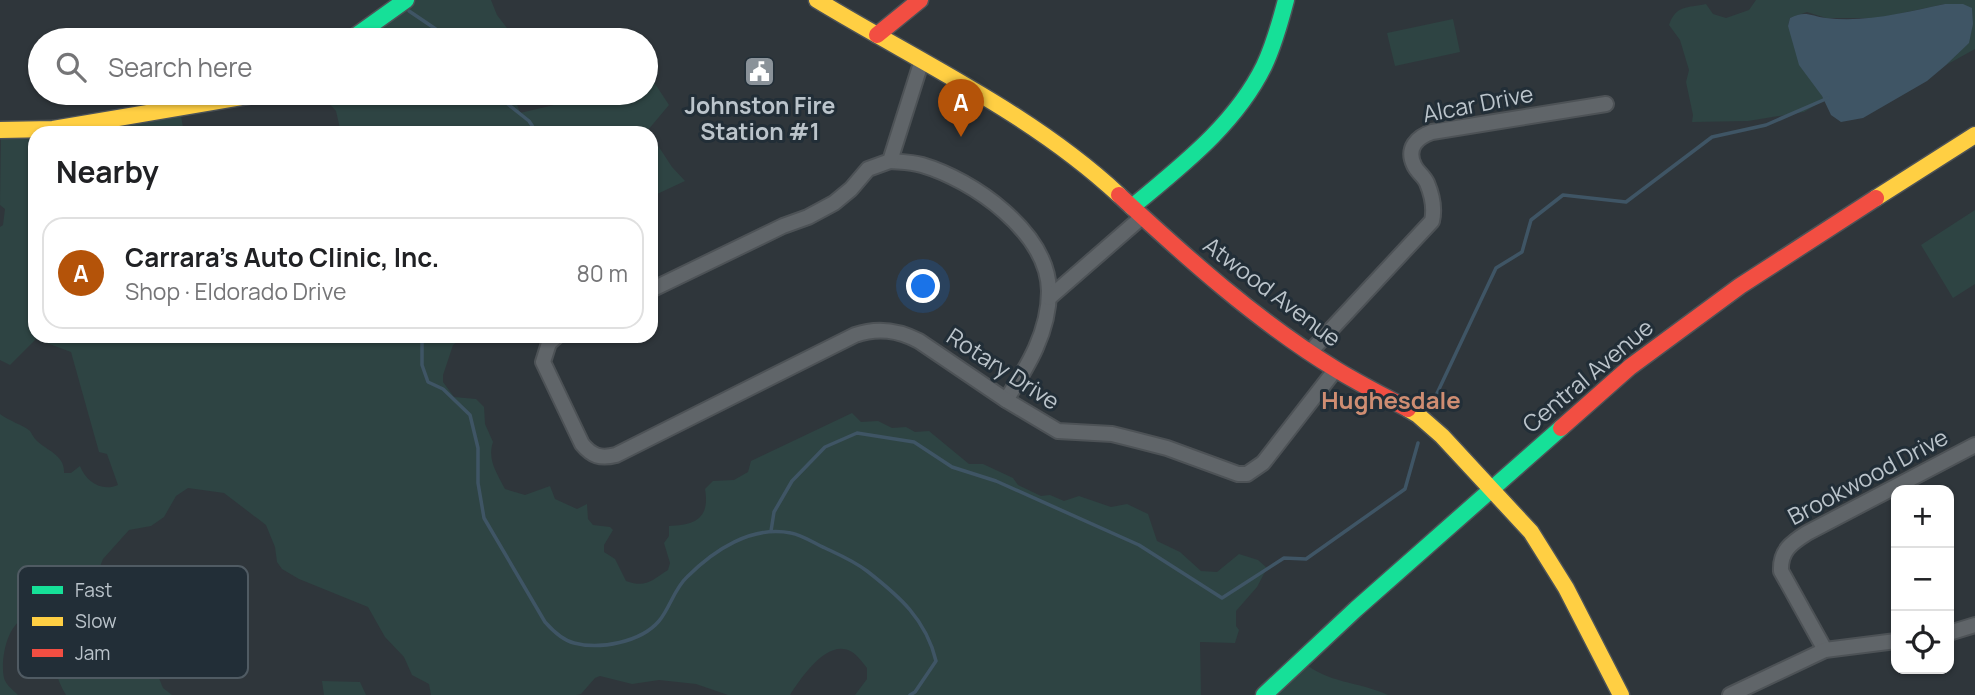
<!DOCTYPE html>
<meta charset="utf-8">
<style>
:root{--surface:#fff;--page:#f6f6f6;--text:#202124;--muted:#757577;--line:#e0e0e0;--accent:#b45309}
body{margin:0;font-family:Manrope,sans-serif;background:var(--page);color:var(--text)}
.controls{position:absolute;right:21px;bottom:21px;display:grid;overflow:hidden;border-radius:14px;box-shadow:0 2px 5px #0004}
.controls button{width:63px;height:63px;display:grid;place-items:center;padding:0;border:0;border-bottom:2px solid var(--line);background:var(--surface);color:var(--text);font:35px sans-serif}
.you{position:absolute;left:924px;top:287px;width:24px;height:24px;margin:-18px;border:5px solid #fff;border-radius:50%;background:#1a73e8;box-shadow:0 0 0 10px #1a73e833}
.badge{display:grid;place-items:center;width:46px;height:46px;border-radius:50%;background:var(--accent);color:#fff;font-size:23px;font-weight:700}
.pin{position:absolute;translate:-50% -58px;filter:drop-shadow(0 2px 4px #0008)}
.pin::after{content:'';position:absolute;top:37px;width:24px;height:21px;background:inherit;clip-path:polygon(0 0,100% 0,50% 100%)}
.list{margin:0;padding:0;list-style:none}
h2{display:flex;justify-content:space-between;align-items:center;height:91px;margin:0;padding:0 28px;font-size:30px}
h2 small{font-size:23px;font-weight:400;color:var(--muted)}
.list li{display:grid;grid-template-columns:46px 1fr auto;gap:21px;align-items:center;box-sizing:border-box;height:112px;margin:0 14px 14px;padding:0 14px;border:2px solid var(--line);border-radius:21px}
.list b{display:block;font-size:26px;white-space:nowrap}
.list p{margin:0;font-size:23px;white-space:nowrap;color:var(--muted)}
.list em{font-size:23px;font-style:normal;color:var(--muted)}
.icon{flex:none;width:38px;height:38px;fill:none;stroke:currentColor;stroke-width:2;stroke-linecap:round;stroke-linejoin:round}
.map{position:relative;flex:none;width:1975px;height:695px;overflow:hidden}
.search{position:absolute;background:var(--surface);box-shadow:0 2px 5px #0004;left:28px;top:28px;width:630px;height:77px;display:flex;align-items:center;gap:18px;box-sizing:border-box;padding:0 24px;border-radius:38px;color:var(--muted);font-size:26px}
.panel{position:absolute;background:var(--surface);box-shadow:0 2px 5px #0004;left:28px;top:126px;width:630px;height:217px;border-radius:21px}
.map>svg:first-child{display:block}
.green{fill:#2e4443}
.water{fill:#3f5565}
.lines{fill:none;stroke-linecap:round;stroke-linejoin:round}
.stream{stroke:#3f5565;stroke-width:3.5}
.street-casing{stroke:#4d5256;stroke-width:18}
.fast-casing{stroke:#4d5256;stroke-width:19}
.slow-casing{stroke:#4d5256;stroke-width:19}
.jam-casing{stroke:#4d5256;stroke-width:19}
.street{stroke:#606569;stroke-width:14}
.fast{stroke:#16e098;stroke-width:16}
.slow{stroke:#ffcf43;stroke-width:16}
.jam{stroke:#f24e42;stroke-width:16}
.labels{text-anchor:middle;stroke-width:6;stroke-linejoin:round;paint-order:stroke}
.street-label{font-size:23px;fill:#bbc4cb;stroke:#222e37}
.poi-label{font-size:23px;font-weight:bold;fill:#bbc4cb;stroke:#222e37}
.neighbourhood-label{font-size:24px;font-weight:bold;fill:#cf8d72;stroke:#222e37}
.key{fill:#222e37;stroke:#505b63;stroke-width:2}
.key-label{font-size:19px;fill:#bbc4cb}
</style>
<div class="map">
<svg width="1975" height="695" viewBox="0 0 1975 695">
<rect width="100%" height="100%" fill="#2f363b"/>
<g class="green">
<polygon points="407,0 491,0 497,15 513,36 507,40 352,40"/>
<path d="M 1756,0 L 1975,0 L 1975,49 L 1946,65 C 1967,45 1974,39 1972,9 L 1945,4 L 1879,18 L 1826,18 L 1807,12 L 1790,18 L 1788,26 L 1824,100 L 1804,112 L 1748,121 L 1692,122 L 1693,115 L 1686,82 L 1689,70 L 1680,40 L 1669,25 C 1676,5 1687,8 1706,4 L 1713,14 L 1726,18 L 1749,10 Z"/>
<polygon points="1453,19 1460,52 1395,66 1387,33"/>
<polygon points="646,70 669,105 648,130 650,133 341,133 336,111 319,93 513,93 520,113 554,105 580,93 646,93"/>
<path d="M 180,110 L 184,133 L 35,133 L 35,336 L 465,336 L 453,345 L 443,375 L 443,382 L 454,397 L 476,399 L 484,407 L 485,424 L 493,442 C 487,460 497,473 505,489 L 525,495 L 550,486 L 555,499 L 577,509 L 587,504 L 588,519 L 593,525 L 610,527 L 613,530 L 604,545 L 604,552 L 615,559 L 626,581 C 646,588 651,581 668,570 L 670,563 L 664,543 L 669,536 L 669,526 C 696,525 710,518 705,489 L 713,481 L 734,480 L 748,472 L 751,461 L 852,413 L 861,422 L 878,421 L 892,428 L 906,427 L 915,432 L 929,431 L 969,464 L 983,464 L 1013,478 L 1018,485 L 1041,496 L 1050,495 L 1064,501 L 1079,496 L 1111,507 L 1127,504 L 1148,514 L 1157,541 L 1180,552 L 1201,571 L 1217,572 L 1239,554 L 1258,560 L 1267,568 L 1257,587 L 1236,611 L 1236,626 L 1239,630 L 1235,643 L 1200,642 L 1201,695 L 855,695 L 867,679 L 867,668 C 863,663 857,655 852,652 C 828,637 801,678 790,695 L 728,695 L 696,684 L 659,680 L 632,684 L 600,676 L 595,678 L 581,694 L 576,695 L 431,695 L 429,684 L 412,675 L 404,657 L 385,637 L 368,607 L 299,579 L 282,569 L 277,562 L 275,547 L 266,525 L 224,493 L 188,488 L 176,496 L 164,517 L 151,526 L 129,530 L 103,559 L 93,584 L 97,616 L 119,638 L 134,676 L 159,678 L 163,688 L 172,695 L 66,695 C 48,665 56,641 29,617 C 7,620 0,660 4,678 C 6,685 13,690 18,695 L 0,695 L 0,414 C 9,421 23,425 30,431 C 32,434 34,438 36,440 C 47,451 65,455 64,473 L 71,473 L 80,466 C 86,482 102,492 118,485 L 107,454 L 99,452 L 71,352 L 36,339 L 10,365 L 0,360 L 0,227 L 3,225 L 5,209 L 0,205 L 1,133 Z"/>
<polygon points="651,135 672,167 685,181 655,195 651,215"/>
<polygon points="1975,210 1975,284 1953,298 1921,245"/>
<path d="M 1302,661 C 1328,684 1358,681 1388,695 L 1265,695 Z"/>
<polygon points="322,681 360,682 366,695 324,695"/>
</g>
<path class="water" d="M 1945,4 L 1963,4 L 1972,8 L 1973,24 L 1969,43 L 1946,65 L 1927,81 L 1863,118 L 1841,122 L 1831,115 L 1822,96 L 1799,65 L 1788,26 L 1790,18 C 1805,10 1811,16 1826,18 C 1866,23 1906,12 1945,4 Z"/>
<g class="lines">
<g class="stream">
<polyline points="409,11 452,40"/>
<polyline points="494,93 529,121 537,133"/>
<path d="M 422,336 L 422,365 L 428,382 L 443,389 L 470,415 L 478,448 L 478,483 L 484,518 L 545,622 C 553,631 562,640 574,643 C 600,650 641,642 659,621 C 670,608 674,589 687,577 C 714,550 752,525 791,533 C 802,535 814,543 825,548 C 840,555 854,561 867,571 C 899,596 926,619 936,661 L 915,692 L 910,695"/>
<polyline points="1432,404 1496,268 1522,252 1531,220 1563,195 1626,202 1712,137 1766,125 1828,98"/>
<polyline points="771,531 774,512 792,481 825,447 857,433 914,442 952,467 996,481 1139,545 1222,598 1284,558 1306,559 1405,489 1418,443"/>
</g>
<defs>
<g id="street">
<path d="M 890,161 C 901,162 911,162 922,165 C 973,180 1048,232 1049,291 C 1049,332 1028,366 1006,400"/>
<polyline points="651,290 783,226 808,217 834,203 851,189 868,169 890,161 922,60"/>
<polyline points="1049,298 1142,217"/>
<path d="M 557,336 L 549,343 L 543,362 L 582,444 C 592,456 600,459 616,455 L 855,335 C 878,327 898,330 919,341 L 1006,400 L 1058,431 L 1112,434 L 1132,439 L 1167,448 L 1238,474 L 1247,474 L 1263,463 L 1336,369"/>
<path d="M 1310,352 L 1432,221 C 1435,208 1432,195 1427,183 C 1424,176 1417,172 1414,165 C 1406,148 1417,137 1432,132 L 1606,104"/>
<polyline points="1949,633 1975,625"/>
<path d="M 1825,650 L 1781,571 C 1780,551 1791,543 1807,533 L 1975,445"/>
<polyline points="1730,695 1825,650 1896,641"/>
</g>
<g id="fast">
<polyline points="350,40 406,0"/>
<path d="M 1132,207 C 1181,166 1235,125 1264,66 C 1274,45 1280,23 1286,0"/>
<polyline points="1264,695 1356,609 1561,428"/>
</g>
<g id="slow">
<path d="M 817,0 C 919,62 1031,113 1119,195"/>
<polyline points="0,130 53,129 266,93"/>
<polyline points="1876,198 1975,135"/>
<polyline points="1408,409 1418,415 1442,436 1531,532 1566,588 1621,695"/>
</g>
<g id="jam">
<polyline points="877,35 920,0"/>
<path d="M 1119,195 C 1187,258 1258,322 1337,370 C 1360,384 1384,396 1408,409"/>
<polyline points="1561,428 1630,367 1740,286 1876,198"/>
</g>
</defs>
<use href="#street" class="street-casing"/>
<use href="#fast" class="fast-casing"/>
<use href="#slow" class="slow-casing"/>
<use href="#jam" class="jam-casing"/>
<use href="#street" class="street"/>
<use href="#fast" class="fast"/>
<use href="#slow" class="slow"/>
<use href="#jam" class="jam"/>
</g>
<defs>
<symbol id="civic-square" viewBox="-11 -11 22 22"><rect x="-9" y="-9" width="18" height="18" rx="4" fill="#8a9299" stroke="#222e37"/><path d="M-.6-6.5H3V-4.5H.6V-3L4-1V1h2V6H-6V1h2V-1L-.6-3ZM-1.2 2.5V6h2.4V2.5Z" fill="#fff"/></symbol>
</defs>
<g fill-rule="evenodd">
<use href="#civic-square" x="742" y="54" width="35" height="35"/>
</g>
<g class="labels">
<g class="street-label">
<text transform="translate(1478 104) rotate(-11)" y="8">Alcar Drive</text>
<text transform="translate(1272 292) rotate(37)" y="8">Atwood Avenue</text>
<text transform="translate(1003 369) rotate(33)" y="8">Rotary Drive</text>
<text transform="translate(1588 376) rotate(-40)" y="8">Central Avenue</text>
<text transform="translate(1868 477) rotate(-28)" y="8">Brookwood Drive</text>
</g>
<g class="poi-label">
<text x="760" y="114">Johnston Fire<tspan x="760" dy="26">Station #1</tspan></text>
</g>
<g class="neighbourhood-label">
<text x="1391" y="409">Hughesdale</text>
</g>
</g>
<rect x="18" y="566" width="230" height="112" rx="10" class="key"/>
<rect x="32" y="586" width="31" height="8" fill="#16e098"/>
<rect x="32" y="617" width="31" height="9" fill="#ffcf43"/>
<rect x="32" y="649" width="31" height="8" fill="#f24e42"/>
<g class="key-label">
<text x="75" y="597">Fast</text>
<text x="75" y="628">Slow</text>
<text x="75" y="660">Jam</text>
</g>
</svg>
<div class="controls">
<button>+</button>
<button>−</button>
<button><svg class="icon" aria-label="locate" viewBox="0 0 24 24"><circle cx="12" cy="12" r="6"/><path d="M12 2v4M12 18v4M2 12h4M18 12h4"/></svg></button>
</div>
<div class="you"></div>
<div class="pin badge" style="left:961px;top:137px">A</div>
<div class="search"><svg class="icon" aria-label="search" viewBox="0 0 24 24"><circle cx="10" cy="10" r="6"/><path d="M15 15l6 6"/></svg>Search here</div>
<section class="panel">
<h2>Nearby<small></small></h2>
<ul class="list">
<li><span class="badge">A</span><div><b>Carrara's Auto Clinic, Inc.</b><p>Shop · Eldorado Drive</p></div><em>80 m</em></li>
</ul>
</section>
</div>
